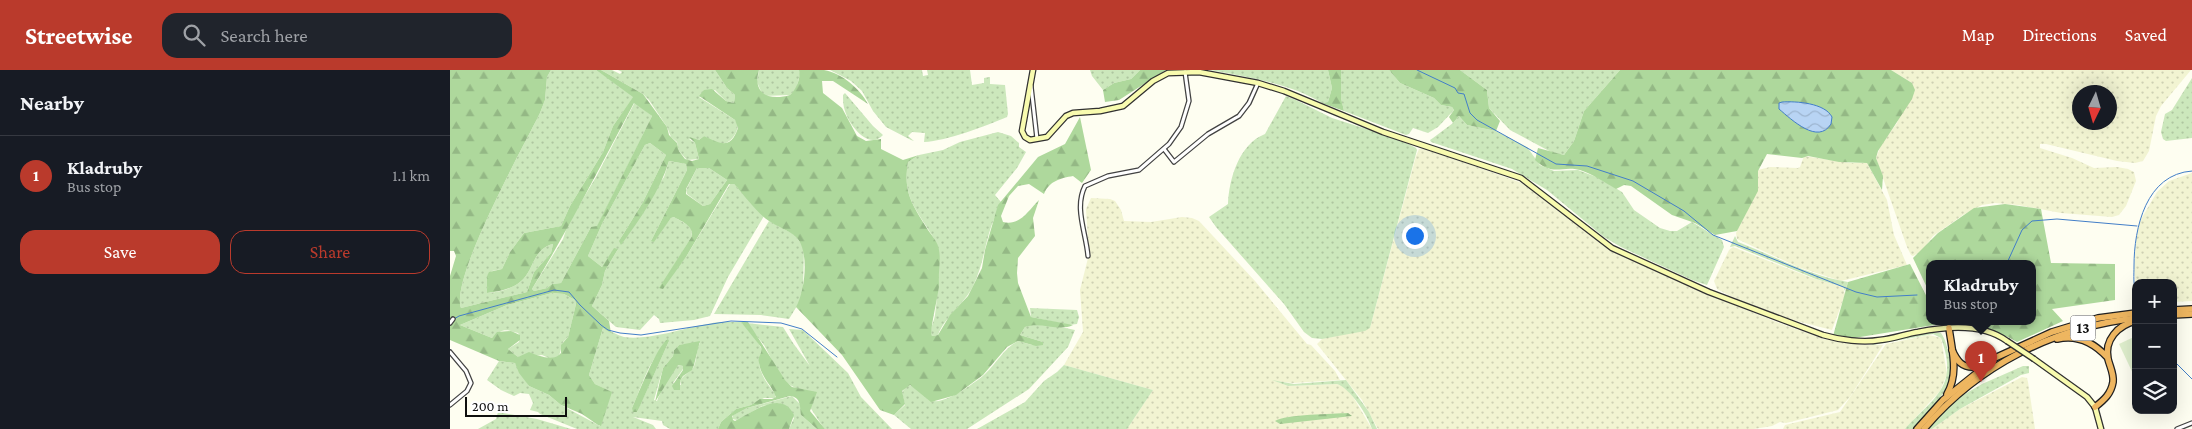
<!DOCTYPE html>
<meta charset="utf-8">
<style>
:root{--surface:#171b24;--page:#20242c;--text:#f1f3f6;--muted:#9ea1a6;--line:#363941;--accent:#ba3a2c}
body{margin:0;font-family:"Crimson Pro",serif;background:var(--page);color:var(--text)}
.controls{position:absolute;right:15px;bottom:15px;display:grid;overflow:hidden;border-radius:10px;box-shadow:0 5px 20px #0002}
.controls button{width:45px;height:45px;display:grid;place-items:center;padding:0;border:0;border-bottom:1px solid var(--line);background:var(--surface);color:var(--text);font:25px sans-serif}
.compass{position:absolute;left:1622px;top:15px;width:45px;height:45px;border-radius:50%;background:var(--surface);box-shadow:0 5px 20px #0002;rotate:185deg}
.scale{position:absolute;left:15px;bottom:12px;width:102px;box-sizing:border-box;padding-left:5px;border:2px solid #0f0f0f;border-top:0;font-size:14px;line-height:18px;white-space:nowrap;color:#0f0f0f;-webkit-text-stroke:4px #fff;paint-order:stroke}
.you{position:absolute;left:964px;top:165px;width:18px;height:18px;margin:-12px;border:4px solid #fff;border-radius:50%;background:#1a73e8;box-shadow:0 0 0 8px #1a73e833}
.badge{display:grid;place-items:center;width:32px;height:32px;border-radius:50%;background:var(--accent);color:#fff;font-size:16px;font-weight:700}
.pin{position:absolute;translate:-50% -41px;filter:drop-shadow(0 1px 2px #0008)}
.pin::after{content:'';position:absolute;top:26px;width:18px;height:15px;background:inherit;clip-path:polygon(0 0,100% 0,50% 100%)}
.popup{position:absolute;left:1476px;top:190px;width:110px;height:65px;box-sizing:border-box;display:grid;place-content:center;border-radius:10px;background:var(--surface);filter:drop-shadow(0 1px 4px #0005);font-size:16px;white-space:nowrap;color:var(--muted)}
.popup b{font-size:19px;color:var(--text)}
.popup::after{content:'';position:absolute;left:50%;top:100%;margin-left:-10px;border:10px solid transparent;border-top-color:var(--surface)}
.list{margin:0;padding:0;list-style:none}
h2{display:flex;justify-content:space-between;align-items:center;height:65px;margin:0;padding:0 20px;font-size:21px}
h2 small{font-size:16px;font-weight:400;color:var(--muted)}
.list li{display:grid;grid-template-columns:32px 1fr auto;gap:15px;align-items:center;box-sizing:border-box;height:80px;padding:0 20px;border-top:1px solid var(--line)}
.list b{display:block;font-size:19px;white-space:nowrap}
.list p{margin:0;font-size:16px;white-space:nowrap;color:var(--muted)}
.list em{font-size:16px;font-style:normal;color:var(--muted)}
.actions{display:flex;gap:10px;padding:15px 20px}
.actions a{flex:1;padding:11px 0;border:1px solid var(--accent);border-radius:15px;text-align:center;font-size:18px;color:var(--accent)}
.actions .main{background:var(--accent);color:#fff}
.icon{flex:none;width:28px;height:28px;fill:none;stroke:currentColor;stroke-width:2;stroke-linecap:round;stroke-linejoin:round}
.map{position:relative;flex:none;width:1742px;height:359px;overflow:hidden}
header{display:flex;align-items:center;gap:30px;box-sizing:border-box;height:70px;padding:0 25px;background:var(--accent);color:#fff}
header strong{font-size:24px}
nav{display:flex;gap:28px;margin-inline-start:auto;font-size:18px}
.search{width:350px;height:45px;background:var(--page);display:flex;align-items:center;gap:12px;box-sizing:border-box;padding:0 18px;border-radius:15px;color:var(--muted);font-size:19px}
main{display:flex}
aside{flex:1;background:var(--surface)}
.map>svg:first-child{display:block}
.farmland{fill:url(#farmland-dots);fill-rule:evenodd}
.grass{fill:url(#grass-dots);fill-rule:evenodd}
.forest{fill:url(#forest-firs);fill-rule:evenodd}
.pitch{fill:#dfefcd}
.water{fill:url(#water-waves);stroke:#427ec8}
.lines{fill:none;stroke-linecap:round;stroke-linejoin:round}
.stream{stroke:#427ec8;stroke-width:1}
.street-casing{stroke:#424242;stroke-width:5.5}
.secondary-casing{stroke:#313131;stroke-width:7}
.highway-casing{stroke:#202020;stroke-width:8}
.street{stroke:#fff;stroke-width:3}
.secondary{stroke:#f8fbaf;stroke-width:4.5}
.highway{stroke:#eeb660;stroke-width:5.5}
.secondary-bridge-casing{stroke:#313131;stroke-width:7;stroke-linecap:butt}
.secondary-bridge{stroke:#f8fbaf;stroke-width:4.5}
.labels{text-anchor:middle;stroke-width:5;stroke-linejoin:round;paint-order:stroke}
.shield{fill:#fff;stroke:#575757;stroke-width:1}
.shield-label{font-size:15px;font-weight:bold;fill:#0f0f0f}
</style>
<header>
<strong>Streetwise</strong>
<div class="search"><svg class="icon" aria-label="search" viewBox="0 0 24 24"><circle cx="10" cy="10" r="6"/><path d="M15 15l6 6"/></svg>Search here</div>
<nav><a>Map</a><a>Directions</a><a>Saved</a></nav>
</header>
<main>
<aside>
<h2>Nearby<small></small></h2>
<ul class="list">
<li><span class="badge">1</span><div><b>Kladruby</b><p>Bus stop</p></div><em>1.1 km</em></li>
</ul>
<div class="actions"><a class="main">Save</a><a>Share</a></div>
</aside>
<div class="map">
<svg width="1742" height="359" viewBox="0 0 1742 359">
<defs>
<pattern id="farmland-dots" width="8" height="8" patternUnits="userSpaceOnUse" patternTransform="scale(1.25)"><rect width="8" height="8" fill="#f2f4d2"/><path d="M2 2h.1M6 6h.1" fill="none" stroke="#ced0b3" stroke-width="1.8" stroke-linecap="round"/></pattern>
<pattern id="grass-dots" width="8" height="8" patternUnits="userSpaceOnUse" patternTransform="scale(1.25)"><rect width="8" height="8" fill="#cce8bc"/><path d="M2 2h.1M6 6h.1" fill="none" stroke="#aec6a0" stroke-width="1.8" stroke-linecap="round"/></pattern>
<pattern id="forest-firs" width="22" height="20" patternUnits="userSpaceOnUse" patternTransform="scale(1.25)"><rect width="22" height="20" fill="#aed89c"/><path d="M5 1l3.5 6h-7zM16 11l3.5 6h-7z" fill="#94b885"/></pattern>
<pattern id="water-waves" width="16" height="10" patternUnits="userSpaceOnUse" patternTransform="scale(1.25)"><rect width="16" height="10" fill="#b8d4f4"/><path d="M0 5q4-4 8 0t8 0" fill="none" stroke="#9db5d0"/></pattern>
</defs>
<rect width="100%" height="100%" fill="#fefef1"/>
<g class="farmland">
<path d="M 1441,0 L 1741,0 L 1711,36 L 1706,46 L 1699,81 L 1693,91 L 1685,93 L 1667,91 L 1596,74 L 1590,74 L 1590,78 L 1622,88 L 1644,98 L 1667,97 L 1678,99 L 1684,102 L 1686,111 L 1676,136 L 1669,145 L 1662,147 L 1611,143 L 1568,135 L 1545,133 L 1532,135 L 1513,145 L 1483,166 L 1472,181 L 1463,186 L 1461,185 L 1457,177 L 1426,88 L 1431,75 L 1447,53 L 1462,13 ZM 1630,22 L 1660,22 L 1660,52 L 1630,52 Z"/>
<polygon points="974,78 1069,112 1081,118 1162,181 1253,222 1324,251 1374,269 1413,275 1433,275 1400,327 1388,340 1336,353 1330,352 1322,356 1304,359 928,359 912,330 867,274 872,269 920,258 966,86 969,79"/>
<polygon points="1354,86 1400,93 1417,93 1437,130 1444,165 1457,195 1391,211 1348,197 1287,169 1286,163 1307,121 1308,100 1320,97 1348,98 1350,97"/>
<polygon points="1742,103 1742,231 1723,232 1723,213 1686,213 1686,215 1684,200 1686,169 1690,151 1707,122 1719,111"/>
<polygon points="641,128 660,129 665,131 671,140 674,151 701,152 732,147 742,148 749,151 805,211 857,274 861,275 885,301 890,310 843,313 825,311 838,316 887,314 893,316 902,325 922,359 677,359 703,320 614,295 633,262 630,220 639,184 636,139"/>
<polygon points="1283,177 1362,208 1393,217 1395,225 1382,260 1339,249 1284,228 1267,219 1264,211 1279,180"/>
<polygon points="1479,265 1491,268 1497,304 1490,321 1455,359 1333,359 1335,355 1390,342 1436,274"/>
<polygon points="1572,307 1577,308 1578,312 1585,359 1482,359 1510,339"/>
</g>
<g class="grass">
<path d="M 101,0 L 146,0 L 184,26 L 163,56 L 153,82 L 120,136 L 111,156 L 74,163 L 60,182 L 52,199 L 42,201 L 37,206 L 37,223 C 48,222 62,219 70,212 C 84,202 82,179 103,174 L 101,183 L 84,202 L 77,222 L 11,238 C 0,208 74,76 90,43 L 95,30 L 97,7 Z"/>
<path d="M 151,0 L 162,0 L 170,4 L 172,2 L 168,0 L 265,0 L 277,18 L 285,25 L 284,33 L 276,31 L 265,20 L 249,27 L 285,50 L 288,55 C 287,66 277,78 265,73 C 261,71 258,68 254,66 L 249,70 L 239,69 L 245,73 L 249,89 L 237,90 L 229,81 L 227,72 L 221,67 L 217,57 L 199,30 L 193,24 Z"/>
<polygon points="309,0 349,0 350,4 346,20 340,25 313,26 307,12"/>
<path d="M 380,0 L 472,0 L 473,6 L 478,5 L 477,0 L 520,0 L 522,15 L 534,13 L 534,8 L 540,7 L 540,14 L 555,15 L 558,44 L 557,47 C 536,56 497,71 474,72 L 475,63 L 462,62 L 458,66 L 464,71 L 461,70 L 436,57 L 423,41 L 412,21 L 401,11 Z"/>
<polygon points="640,0 690,0 681,9 664,13 653,20 642,6"/>
<path d="M 760,0 L 878,0 L 882,18 L 878,32 L 872,33 C 840,13 797,7 760,0 Z"/>
<polygon points="891,0 939,0 950,13 984,28 991,35 1002,37 1004,40 988,57 978,63 963,58 959,64 956,65 894,41 891,28"/>
<polygon points="1010,0 1170,0 1134,41 1124,71 1114,85 1101,82 1060,60 1039,38 1037,20"/>
<polygon points="1742,8 1742,68 1716,71 1713,69 1711,62 1715,44 1722,40"/>
<path d="M 395,23 L 423,56 L 433,65 C 419,81 399,55 395,41 C 393,36 393,30 393,25 Z"/>
<path d="M 836,26 L 846,30 L 882,48 L 951,70 L 966,78 L 967,80 L 920,258 L 915,261 L 872,269 L 862,268 L 854,262 L 834,234 L 766,157 L 759,147 L 778,134 C 779,109 789,74 815,64 Z"/>
<polygon points="185,32 202,46 147,157 141,157 111,213 102,214 97,218 84,221 82,219 113,169 118,154 146,107"/>
<polygon points="1009,46 1017,55 1046,61 1077,77 1090,95 1104,101 1128,100 1149,108 1172,122 1184,140 1210,158 1220,161 1227,161 1242,152 1272,170 1274,177 1257,215 1242,210 1171,177 1154,167 1097,120 1062,99 981,72 980,70 983,68 1003,53"/>
<path d="M 548,62 L 561,66 L 569,73 L 569,77 L 576,82 L 567,98 L 545,125 L 551,132 C 548,140 544,148 541,157 C 534,178 533,196 523,216 C 515,233 494,248 488,265 L 482,266 C 479,260 484,252 485,245 C 488,222 489,199 487,176 C 486,170 481,164 478,159 C 462,134 453,123 458,92 L 469,85 L 493,80 L 510,72 Z"/>
<polygon points="200,73 216,85 193,132 169,171 214,107 219,91 236,94 237,100 201,171 214,157 221,148 224,147 241,157 242,166 210,218 236,187 280,114 284,114 314,146 278,207 260,246 244,250 210,253 209,249 204,245 190,260 166,257 142,236 152,215 155,201 168,179 152,197 138,186 152,154 195,75"/>
<polygon points="247,98 259,98 277,110 260,134 253,136 237,124 236,120"/>
<polygon points="319,151 345,165 354,178 353,220 350,231 339,249 311,245 264,244"/>
<path d="M 1285,166 L 1288,172 C 1324,186 1360,206 1398,212 L 1395,221 L 1393,217 L 1366,209 L 1285,176 L 1280,177 Z"/>
<path d="M 102,223 L 114,224 L 125,230 L 126,234 L 118,267 L 113,272 L 109,286 L 101,289 L 92,285 L 68,287 L 58,279 L 69,272 L 70,266 L 68,263 C 53,258 52,260 42,268 L 10,255 L 57,235 Z"/>
<polygon points="580,238 627,240 629,247 627,254 619,255 581,247"/>
<path d="M 270,252 L 291,252 C 298,259 307,269 311,278 C 314,283 308,288 309,293 C 310,305 319,316 326,325 L 325,328 L 314,328 L 301,335 L 286,339 L 271,352 L 268,359 L 220,359 L 213,355 L 212,351 L 183,347 L 203,355 L 206,359 L 127,359 L 90,344 L 88,342 L 80,340 L 83,333 L 79,324 L 70,323 L 64,326 L 51,320 L 37,310 L 49,291 L 65,293 L 79,316 L 99,325 L 111,335 L 150,356 L 161,322 L 145,314 L 139,305 L 153,258 C 160,260 166,265 174,267 C 202,271 241,255 270,252 ZM 219,271 L 187,342 L 182,338 C 192,316 200,286 219,271 ZM 250,273 C 246,280 247,292 243,298 C 239,303 233,305 230,311 L 231,315 L 223,313 L 233,299 L 233,296 L 227,295 L 212,319 L 207,331 L 204,330 L 213,298 L 223,286 L 224,280 L 229,275 Z"/>
<path d="M 297,253 L 333,257 L 343,273 L 360,296 L 339,259 L 353,260 L 398,303 L 411,327 L 442,359 L 375,359 L 373,357 L 348,319 C 329,312 323,290 314,275 C 308,268 302,260 297,253 Z"/>
<path d="M 579,255 L 601,255 L 625,260 L 618,277 L 579,319 L 517,359 L 461,359 L 444,345 L 455,335 L 452,322 L 458,315 C 469,317 474,329 484,331 C 497,333 525,313 535,304 C 547,293 553,279 568,271 L 582,275 L 593,272 L 570,265 L 575,257 Z"/>
<path d="M 1479,262 L 1491,263 C 1496,270 1497,277 1499,285 C 1507,321 1483,333 1463,359 L 1455,359 C 1485,326 1509,317 1491,268 L 1483,264 L 1423,275 L 1419,273 Z"/>
<polygon points="614,295 703,320 677,359 527,359 575,332 594,311 607,302"/>
<polygon points="1573,296 1579,296 1579,303 1571,305 1510,339 1482,359 1478,359 1508,328 1532,314"/>
<path d="M 822,310 L 844,314 L 896,310 L 919,342 L 927,359 L 922,359 C 918,346 900,318 887,314 L 838,316 Z"/>
<polygon points="342,326 351,335 351,345 367,359 339,359 344,348 329,333 312,336 287,350 282,349 283,345 297,338"/>
<polygon points="48,342 87,349 121,359 28,359 46,349"/>
</g>
<g class="forest">
<path d="M 0,0 L 101,0 L 97,7 L 95,30 L 90,43 C 74,76 0,208 11,238 L 77,222 L 84,202 L 101,183 L 103,174 C 82,179 84,202 70,212 C 62,219 47,222 37,223 L 37,206 L 39,202 L 52,199 L 60,182 L 74,163 L 111,156 L 120,136 L 153,82 L 163,56 L 183,27 L 146,0 L 151,0 L 193,24 L 217,57 L 219,65 L 227,73 L 229,81 L 235,89 L 242,91 L 249,89 L 245,73 L 239,67 L 249,70 L 254,66 C 268,72 280,82 288,58 L 285,50 L 249,26 L 254,20 L 262,19 L 276,31 L 284,33 L 285,25 L 277,18 L 265,0 L 309,0 C 302,24 319,31 340,25 C 346,20 351,8 349,0 C 357,0 366,0 374,0 C 392,3 410,19 418,34 L 383,11 L 372,11 L 373,23 L 392,38 L 407,66 L 416,71 L 431,69 L 431,79 L 453,90 L 469,85 L 458,92 C 453,123 462,134 478,160 C 482,166 488,172 489,180 C 491,190 488,204 489,214 C 489,224 479,261 482,266 L 488,265 L 500,245 L 518,226 L 532,198 L 535,180 L 548,135 L 588,87 L 615,74 L 630,47 L 641,100 L 632,113 L 623,106 C 611,108 599,111 594,124 L 579,114 L 568,116 L 559,126 L 551,146 L 553,152 C 570,156 578,141 589,130 L 583,148 L 585,166 L 568,188 L 567,203 L 568,213 L 581,247 L 623,255 C 609,262 590,251 575,257 L 570,265 L 593,272 L 593,275 L 586,276 L 568,271 L 557,277 L 533,305 L 506,325 L 481,332 L 460,315 L 452,321 L 455,334 L 444,345 L 430,340 L 392,285 L 346,237 C 355,222 360,180 346,167 C 339,160 327,157 319,151 C 306,142 295,126 284,114 L 279,114 L 236,187 L 213,219 L 209,218 L 242,166 C 243,155 232,152 224,147 L 221,148 L 204,172 L 201,171 L 237,100 L 236,94 L 219,91 C 210,121 190,149 171,175 L 169,171 L 193,132 L 216,85 L 200,73 L 195,75 L 152,154 L 138,186 L 152,197 L 164,178 L 168,179 L 155,201 L 152,215 L 142,236 L 159,251 L 161,263 L 153,258 L 139,305 L 145,314 L 162,322 L 151,356 L 148,355 L 132,344 L 111,335 L 99,325 L 79,316 L 69,303 L 65,293 L 49,291 L 0,270 L 0,206 L 6,186 L 4,181 L 0,181 ZM 184,33 L 202,46 L 147,156 L 141,157 L 111,213 L 102,214 L 97,218 L 84,221 L 82,219 C 119,158 151,95 184,33 ZM 247,98 L 259,98 L 277,110 L 260,134 L 253,136 L 236,124 L 236,119 ZM 102,223 L 114,224 L 125,230 L 126,234 L 118,267 L 111,275 L 111,283 C 104,292 89,286 79,282 L 68,287 L 58,279 L 70,270 L 70,265 L 61,261 L 47,262 L 42,268 L 10,255 L 57,235 Z"/>
<polygon points="690,0 716,0 669,30 655,32 653,20 664,13 681,9"/>
<polygon points="878,0 891,0 891,28 894,41 872,33 878,32 882,18"/>
<polygon points="939,0 1010,0 1037,20 1039,38 1050,51 1046,61 1017,55 1009,46 1003,53 999,47 1004,40 1002,37 991,35 984,28 950,13"/>
<path d="M 1170,0 L 1441,0 L 1462,13 L 1465,20 L 1462,29 L 1428,81 L 1426,88 L 1433,106 L 1432,120 L 1417,93 L 1389,92 L 1358,86 L 1352,88 L 1317,84 L 1308,101 L 1308,121 L 1287,161 L 1265,165 L 1245,153 L 1222,145 L 1181,116 L 1174,115 L 1166,119 C 1154,112 1143,104 1130,100 C 1112,95 1103,107 1085,90 L 1088,78 L 1114,85 L 1124,71 L 1134,41 Z"/>
<path d="M 1555,134 L 1591,139 L 1601,193 L 1665,194 L 1665,230 L 1602,239 L 1613,251 L 1567,272 C 1544,258 1522,256 1496,255 L 1493,251 L 1582,251 L 1582,193 L 1480,193 L 1480,224 L 1463,188 L 1488,163 L 1524,138 Z"/>
<polygon points="1460,194 1480,233 1480,251 1489,251 1490,254 1404,268 1383,266 1398,212"/>
<path d="M 291,252 L 298,252 L 335,310 L 342,317 L 367,322 L 360,341 L 375,359 L 367,359 L 351,345 C 350,337 351,327 340,326 L 297,338 L 282,346 L 283,350 L 285,351 C 303,342 332,319 344,345 L 339,359 L 268,359 L 271,352 L 286,339 L 301,335 L 310,329 L 322,329 L 326,327 C 322,316 311,307 309,293 C 307,287 313,284 311,277 Z"/>
<path d="M 218,269 L 219,271 L 190,336 L 187,342 L 183,342 L 182,338 C 188,325 207,275 218,269 Z"/>
<polygon points="250,271 244,295 242,300 233,306 230,311 230,320 224,320 222,316 233,300 233,296 228,295 205,332 213,298 223,286 224,280 229,275"/>
<path d="M 898,343 L 902,346 L 830,354 L 825,351 C 836,344 883,344 898,343 Z"/>
</g>
<polygon class="pitch" points="1686,266 1686,310 1669,274"/>
<path class="water" d="M 1332,32 C 1346,31 1375,33 1382,47 L 1381,54 C 1368,75 1342,50 1329,39 L 1329,33 Z"/>
<g class="lines">
<g class="stream">
<polyline points="967,0 1005,18 1008,23 1014,24 1020,43 1027,50 1106,94 1137,96 1183,111 1234,141 1263,165 1406,222 1427,227 1467,225"/>
<polyline points="1557,193 1572,160 1582,151 1607,149 1687,156"/>
<path d="M 1686,223 C 1683,215 1684,205 1684,196 C 1684,158 1696,104 1742,101"/>
<polyline points="4,249 9,246 104,220 119,222 130,235 151,255 158,260 170,263 191,265 281,251 331,253 352,259 387,287"/>
<polyline points="0,280 1,280"/>
<polyline points="1723,290 1742,309"/>
</g>
<defs>
<g id="street">
<polyline points="581,16 587,69"/>
<polyline points="714,79 724,92 758,64 789,46 799,33 808,13"/>
<path d="M 638,186 C 636,162 624,138 635,116 L 658,106 L 689,100 L 719,74 L 731,57 L 739,31 L 735,2"/>
<polyline points="0,253 3,249"/>
<polyline points="0,282 16,301 21,313 17,321 0,335"/>
<polyline points="1727,359 1742,353"/>
</g>
<g id="secondary">
<path d="M 583,0 L 572,61 L 575,67 L 580,70 L 597,67 L 616,46 L 623,43 L 650,41 L 673,36 L 703,11 L 718,3 L 749,2 L 808,13 L 834,21 L 933,62 L 1071,108 L 1162,178 L 1259,222 L 1373,265 C 1390,270 1413,273 1430,270 C 1443,269 1455,264 1468,262 C 1497,256 1533,253 1557,271"/>
<polyline points="1584,289 1637,327 1645,337 1651,359"/>
</g>
<g id="highway">
<polyline points="1723,240 1742,239"/>
<polyline points="1723,245 1742,244"/>
<path d="M 1607,269 C 1628,264 1644,273 1657,287"/>
<path d="M 1502,280 C 1507,291 1512,298 1525,297 L 1602,262 L 1648,248 L 1686,243"/>
<path d="M 1497,324 C 1509,303 1502,281 1499,258"/>
<path d="M 1645,337 C 1654,330 1661,324 1663,312 C 1664,304 1660,297 1658,289 C 1654,270 1668,255 1686,251"/>
<polyline points="1467,359 1493,330 1538,294"/>
<path d="M 1474,359 C 1528,295 1603,258 1686,248"/>
</g>
</defs>
<use href="#street" class="street-casing"/>
<use href="#secondary" class="secondary-casing"/>
<use href="#highway" class="highway-casing"/>
<use href="#street" class="street"/>
<use href="#secondary" class="secondary"/>
<use href="#highway" class="highway"/>
<defs>
<polyline id="secondary-bridge" points="1557,271 1584,289"/>
</defs>
<use href="#secondary-bridge" class="secondary-bridge-casing"/>
<use href="#secondary-bridge" class="secondary-bridge"/>
</g>
<g class="labels">
<rect class="shield" x="1620.5" y="245.5" width="25" height="25" rx="4"/>
<g class="shield-label">
<text x="1633" y="263">13</text>
</g>
</g>
</svg>
<div class="controls">
<button>+</button>
<button>−</button>
<button><svg class="icon" aria-label="layers" viewBox="0 0 24 24"><path d="M12 4l9 5-9 5-9-5zM3 14l9 5 9-5"/></svg></button>
</div>
<svg class="compass" viewBox="-18 -18 36 36"><path d="M0-13l5 13h-10z" fill="#e53935"/><path d="M0 13l5-13h-10z" fill="#9ea1a6"/></svg>
<div class="scale">200 m</div>
<div class="you"></div>
<div class="pin badge" style="left:1531px;top:312px">1</div>
<div class="popup"><b>Kladruby</b>Bus stop</div>
</div>
</main>
